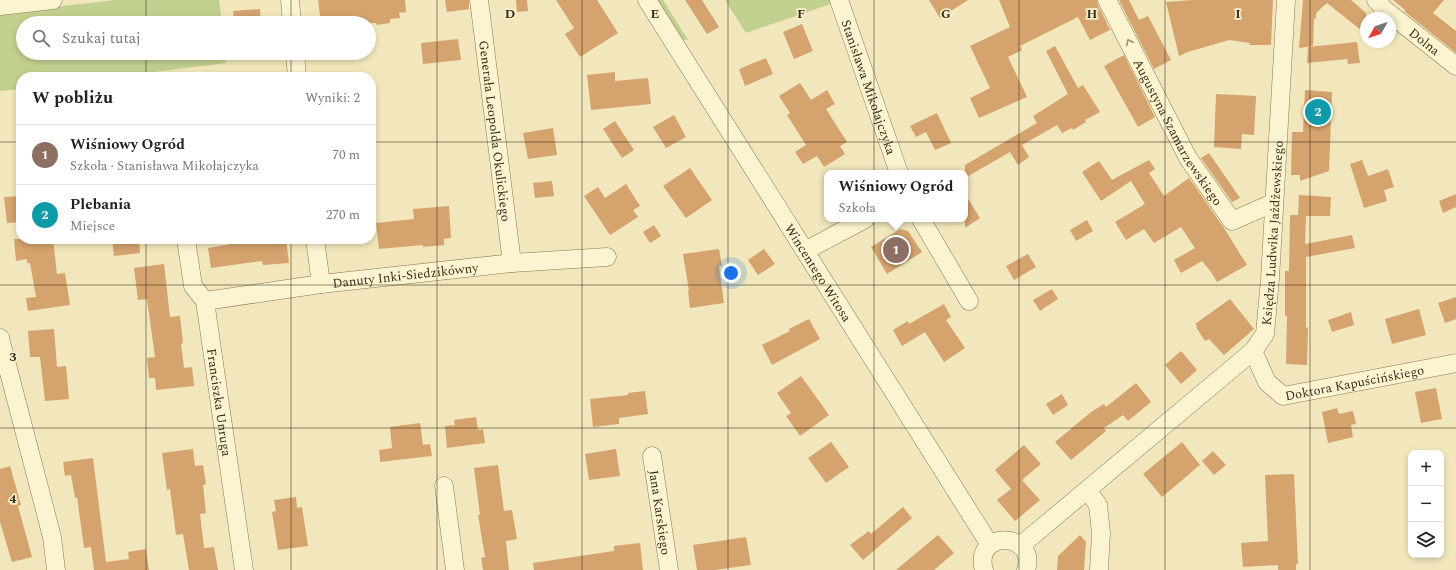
<!DOCTYPE html>
<html lang="pl">
<meta charset="utf-8">
<style>
:root{--surface:#fff;--page:#f2f2f2;--text:#222;--muted:#767676;--line:#e0e0e0;--accent:#9f2b1e}
body{margin:0;font-family:Spectral,serif;background:var(--page);color:var(--text)}
.controls{position:absolute;right:12px;bottom:12px;display:grid;overflow:hidden;border-radius:8px;box-shadow:0 2px 6px #0003}
.controls button{width:36px;height:36px;display:grid;place-items:center;padding:0;border:0;border-bottom:1px solid var(--line);background:var(--surface);color:var(--text);font:20px sans-serif}
.compass{position:absolute;left:1360px;top:12px;width:36px;height:36px;border-radius:50%;background:var(--surface);box-shadow:0 2px 6px #0003;rotate:230deg}
.you{position:absolute;left:731px;top:273px;width:14px;height:14px;margin:-10px;border:3px solid #fff;border-radius:50%;background:#1a73e8;box-shadow:0 0 0 6px #1a73e833}
.badge{display:grid;place-items:center;width:26px;height:26px;border-radius:50%;background:var(--accent);color:#fff;font-size:13px;font-weight:700}
.pin{position:absolute;translate:-50% -50%;border:2px solid #fff;box-shadow:0 1px 4px #0006}
.popup{position:absolute;left:824px;top:170px;width:144px;height:52px;box-sizing:border-box;display:grid;place-content:center;border-radius:8px;background:var(--surface);filter:drop-shadow(0 1px 3px #0005);font-size:13px;white-space:nowrap;color:var(--muted)}
.popup b{font-size:15px;color:var(--text)}
.popup::after{content:'';position:absolute;left:50%;top:100%;margin-left:-8px;border:8px solid transparent;border-top-color:var(--surface)}
.list{margin:0;padding:0;list-style:none}
h2{display:flex;justify-content:space-between;align-items:center;height:52px;margin:0;padding:0 16px;font-size:17px}
h2 small{font-size:13px;font-weight:400;color:var(--muted)}
.list li{display:grid;grid-template-columns:26px 1fr auto;gap:12px;align-items:center;box-sizing:border-box;height:60px;padding:0 16px;border-top:1px solid var(--line)}
.list b{display:block;font-size:15px;white-space:nowrap}
.list p{margin:0;font-size:13px;white-space:nowrap;color:var(--muted)}
.list em{font-size:13px;font-style:normal;color:var(--muted)}
.icon{flex:none;width:22px;height:22px;fill:none;stroke:currentColor;stroke-width:2;stroke-linecap:round;stroke-linejoin:round}
.map{position:relative;flex:none;width:1456px;height:570px;overflow:hidden}
.search{position:absolute;background:var(--surface);box-shadow:0 2px 6px #0003;left:16px;top:16px;width:360px;height:44px;display:flex;align-items:center;gap:10px;box-sizing:border-box;padding:0 14px;border-radius:22px;color:var(--muted);font-size:15px}
.panel{position:absolute;background:var(--surface);box-shadow:0 2px 6px #0003;left:16px;top:72px;width:360px;height:172px;border-radius:16px}
.map>svg:first-child{display:block}
.green{fill:#c2d08f}
.building{fill:#d4a36e}
.lines{fill:none;stroke-linecap:round;stroke-linejoin:round}
.minor-casing{stroke:#8b7754;stroke-width:19}
.minor{stroke:#fcf3d0;stroke-width:18}
.oneway{stroke:#9a9075}
.grid{fill:none;stroke:#382c1a;stroke-width:1;stroke-opacity:0.55}
.labels{text-anchor:middle;stroke-width:3.5;stroke-linejoin:round;paint-order:stroke}
.street-label{font-size:13px;fill:#382c1a;stroke:#f8f0cc}
.grid-label{font-size:13px;text-anchor:middle;font-weight:bold;fill:#382c1a;stroke:#f8f0cc;stroke-width:3.5;stroke-linejoin:round;paint-order:stroke}
</style>
<div class="map">
<svg width="1456" height="570" viewBox="0 0 1456 570">
<rect width="100%" height="100%" fill="#f2e7bc"/>
<g class="green">
<polygon points="116,0 219,0 222,23 23,23 23,53 225,53 226,63 115,77 21,77 21,89 0,91 0,13"/>
<polygon points="657,0 663,0 688,40 682,40"/>
<polygon points="725,0 838,0 825,6 746,33"/>
</g>
<g class="building">
<polygon points="318,0 405,0 406,12 399,13 400,18 390,19 390,23 377,25 376,23 321,23"/>
<polygon points="445,0 469,0 469,9 447,12"/>
<polygon points="516,0 527,0 528,11 517,12"/>
<polygon points="556,0 597,0 618,33 580,57 565,34 574,28"/>
<polygon points="685,0 702,0 719,27 707,34"/>
<polygon points="929,0 968,0 940,18"/>
<polygon points="999,0 1097,0 1098,5 1110,30 1090,40 1078,17 1020,46 1022,50 1008,57 1027,97 979,118 970,98 990,88 970,46 1010,27"/>
<polygon points="1119,0 1129,0 1139,20 1148,16 1171,60 1154,69"/>
<polygon points="1193,0 1273,0 1271,45 1249,45 1250,43 1229,40 1188,52 1179,56 1166,2"/>
<polygon points="1303,0 1351,0 1366,13 1366,34 1327,3 1316,13 1316,19 1314,18 1313,46 1299,48"/>
<polygon points="1393,0 1444,0 1433,13 1456,31 1456,53 1404,11 1405,10"/>
<polygon points="260,9 261,23 234,23 233,11"/>
<polygon points="802,24 813,51 794,59 783,32"/>
<polygon points="458,39 461,60 423,64 421,43"/>
<polygon points="1357,42 1360,63 1348,64 1347,59 1307,63 1308,47"/>
<polygon points="1055,46 1078,88 1083,85 1100,112 1085,120 1086,122 1073,130 1072,128 1062,133 1057,125 1022,145 1029,157 1018,165 1010,152 965,178 965,165 1037,123 1033,116 1068,94 1046,51"/>
<polygon points="1124,55 1155,117 1138,127 1104,66"/>
<polygon points="766,58 773,74 745,86 739,69"/>
<polygon points="615,72 615,81 648,78 651,104 591,110 587,75"/>
<polygon points="800,83 811,100 827,90 835,104 826,109 847,142 840,146 845,154 824,167 817,156 803,164 795,152 806,145 787,115 790,113 779,96"/>
<polygon points="1305,90 1332,92 1329,171 1300,181 1300,175 1291,175 1292,132 1303,132"/>
<polygon points="1216,94 1256,96 1254,135 1242,134 1241,149 1214,147"/>
<polygon points="937,113 951,143 935,150 926,132 916,137 910,126"/>
<polygon points="674,115 686,137 666,148 653,127"/>
<polygon points="615,121 634,150 622,158 603,129"/>
<polygon points="553,128 557,155 528,159 523,133"/>
<polygon points="1209,153 1240,198 1232,202 1201,158"/>
<polygon points="1149,160 1155,169 1149,173 1164,196 1189,178 1224,228 1247,265 1217,282 1211,272 1202,261 1181,273 1174,260 1195,248 1181,227 1154,243 1144,229 1126,240 1115,222 1145,204 1131,181 1101,201 1082,172 1099,161 1112,180"/>
<polygon points="1362,160 1368,176 1388,169 1394,187 1384,190 1387,201 1364,208 1350,164"/>
<polygon points="690,168 712,200 686,218 663,186"/>
<polygon points="552,181 554,196 535,198 533,183"/>
<polygon points="626,184 640,206 633,210 638,217 610,235 584,196 598,187 605,198"/>
<polygon points="965,194 980,218 965,228"/>
<polygon points="1456,194 1456,207 1443,213 1439,201"/>
<polygon points="1299,195 1331,197 1330,216 1306,216 1305,244 1352,235 1355,248 1306,257 1306,328 1308,327 1307,365 1286,364 1287,316 1285,316 1285,271 1289,271 1290,215 1298,215"/>
<polygon points="21,196 21,222 7,223 4,197"/>
<polygon points="449,206 451,238 444,239 444,245 423,247 423,245 379,249 376,223 414,219 413,209"/>
<polygon points="1087,220 1093,231 1076,241 1070,230"/>
<polygon points="654,225 661,236 650,243 643,232"/>
<polygon points="900,229 908,231 922,252 887,274 871,247"/>
<polygon points="14,239 53,239 57,274 65,273 70,305 28,311 26,298 36,297 30,263 27,263 27,259 16,261"/>
<polygon points="112,239 139,239 140,253 114,256"/>
<polygon points="260,239 286,239 289,263 263,265 262,261 211,268 208,248"/>
<polygon points="719,249 722,266 719,266 724,303 690,308 688,291 689,291 683,254"/>
<polygon points="764,249 775,264 758,275 748,260"/>
<polygon points="1028,254 1036,267 1014,280 1006,266"/>
<polygon points="164,264 170,317 180,316 183,343 181,344 184,368 192,367 194,386 156,390 155,378 149,378 147,358 155,357 147,299 138,300 134,268"/>
<polygon points="1052,289 1058,299 1040,311 1033,300"/>
<polygon points="1456,297 1456,319 1445,323 1438,303"/>
<polygon points="1230,299 1254,329 1224,355 1209,339 1205,341 1196,327 1197,326 1195,324"/>
<polygon points="944,304 951,317 946,320 965,348 944,362 925,332 902,346 893,330 908,321 909,324"/>
<polygon points="1419,309 1426,335 1392,344 1385,319"/>
<polygon points="1351,312 1354,325 1332,332 1328,320"/>
<polygon points="809,319 820,339 772,365 762,345 790,331 789,329"/>
<polygon points="54,329 57,367 66,366 69,399 45,401 40,357 30,357 28,331"/>
<polygon points="1181,351 1197,370 1181,384 1165,365"/>
<polygon points="801,376 829,415 800,436 786,416 791,413 777,393"/>
<polygon points="1136,383 1151,402 1128,421 1123,415 1104,428 1106,431 1071,460 1055,442 1091,412 1104,404 1106,407"/>
<polygon points="1436,388 1442,419 1421,423 1415,392"/>
<polygon points="645,391 648,414 619,418 619,424 593,427 590,399 628,395 628,393"/>
<polygon points="1062,394 1068,405 1053,415 1046,404"/>
<polygon points="1337,408 1339,414 1353,411 1356,424 1351,425 1353,437 1328,443 1322,412"/>
<polygon points="476,417 478,430 483,429 485,443 447,448 445,426 455,425 454,420"/>
<polygon points="420,423 423,445 430,444 432,456 380,462 379,450 392,448 390,427"/>
<polygon points="831,442 849,467 826,483 808,458"/>
<polygon points="1182,442 1200,465 1162,497 1143,474"/>
<polygon points="1024,445 1041,464 1022,480 1040,500 1015,521 997,500 1011,489 995,470"/>
<polygon points="193,449 195,466 203,465 206,484 203,485 206,513 200,514 204,548 214,547 218,570 189,570 183,534 176,535 170,489 167,490 162,453"/>
<polygon points="616,449 620,476 589,480 585,454"/>
<polygon points="1213,451 1226,465 1214,475 1202,461"/>
<polygon points="93,458 106,562 129,559 128,552 146,549 149,570 94,570 91,547 84,548 77,497 75,498 71,475 65,476 63,462"/>
<polygon points="498,465 504,511 512,510 517,539 506,541 509,570 483,570 481,558 485,557 478,515 480,515 474,468"/>
<polygon points="10,466 21,505 18,506 32,557 12,562 0,522 0,469"/>
<polygon points="1294,474 1298,564 1296,564 1296,570 1278,570 1278,565 1243,567 1241,543 1268,541 1265,475"/>
<polygon points="296,497 297,508 302,507 308,546 278,550 272,512 276,511 274,500"/>
<polygon points="903,507 912,518 863,560 850,545 869,531 871,534"/>
<polygon points="938,535 954,553 934,570 896,570"/>
<polygon points="1080,535 1086,542 1084,570 1057,570 1058,556"/>
<polygon points="746,537 751,565 714,570 697,570 693,545"/>
<polygon points="640,543 643,570 534,570 533,563 614,551 614,546"/>
</g>
<g class="lines">
<defs>
<g id="minor">
<polyline points="290,0 292,23"/>
<path id="s1" d="M 479,0 L 512,263"/>
<path id="s2" d="M 647,0 L 990,545"/>
<path id="s3" d="M 839,0 L 899,173"/>
<path id="s4" d="M 1107,0 L 1188,158 L 1232,221 L 1273,203"/>
<path id="s5" d="M 1376,0 L 1384,9 L 1456,66"/>
<polyline points="0,6 53,0"/>
<polyline points="295,53 297,77"/>
<polyline points="921,219 969,301"/>
<path id="s6" d="M 186,239 L 193,286 L 205,301 L 244,570"/>
<polyline points="315,239 321,284"/>
<polyline points="805,251 865,219"/>
<path id="s7" d="M 205,301 L 321,284 L 512,263 L 607,257"/>
<polyline points="0,338 52,537 56,570"/>
<path id="s8" d="M 1253,351 L 1267,382 L 1283,396 L 1456,363"/>
<path id="s9" d="M 652,456 L 669,570"/>
<polyline points="444,486 455,570"/>
<polyline points="1088,491 1098,505 1101,533 1099,570"/>
<path id="s10" d="M 1020,546 L 1253,351 L 1265,334 L 1270,279 L 1286,0"/>
<path d="M 984,570 C 972,530 1038,531 1026,570"/>
</g>
</defs>
<use href="#minor" class="minor-casing"/>
<use href="#minor" class="minor"/>
</g>
<defs><path id="oneway-chevron" d="M-2-3.5L2.5 0L-2 3.5" fill="none" stroke-width="1.6" stroke-linecap="round" stroke-linejoin="round"/></defs>
<use class="oneway" href="#oneway-chevron" transform="translate(1129 42) rotate(-117)"/>
<path class="grid" d="M 146,0 L 146,23M 291,0 L 291,23M 437,0 L 437,570M 582,0 L 582,570M 728,0 L 728,570M 874,0 L 874,570M 1019,0 L 1019,570M 1165,0 L 1165,570M 1310,0 L 1310,570M 146,53 L 146,77M 291,53 L 291,77M 0,142 L 21,142M 371,142 L 1456,142M 146,239 L 146,570M 291,239 L 291,570M 0,285 L 1456,285M 0,428 L 1456,428"/>
<g class="labels">
<g class="street-label">
<text dy="5" stroke="none"><textPath href="#s5" startOffset="64">Dolna</textPath></text>
<text dy="5" stroke="none"><textPath href="#s3" startOffset="92">Stanisława Mikołajczyka</textPath></text>
<text dy="5" stroke="none"><textPath href="#s1" startOffset="132">Generała Leopolda Okulickiego</textPath></text>
<text dy="5" stroke="none"><textPath href="#s4" startOffset="150">Augustyna Szamarzewskiego</textPath></text>
<text dy="5" stroke="none"><textPath href="#s10" startOffset="426">Księdza Ludwika Jażdżewskiego</textPath></text>
<text dy="5" stroke="none"><textPath href="#s2" startOffset="322">Wincentego Witosa</textPath></text>
<text dy="5" stroke="none"><textPath href="#s7" startOffset="202">Danuty Inki-Siedzikówny</textPath></text>
<text dy="5" stroke="none"><textPath href="#s8" startOffset="128">Doktora Kapuścińskiego</textPath></text>
<text dy="5" stroke="none"><textPath href="#s6" startOffset="169">Franciszka Unruga</textPath></text>
<text dy="5" stroke="none"><textPath href="#s9" startOffset="57">Jana Karskiego</textPath></text>
</g>
</g>
<g class="grid-label">
<text x="510" y="18">D</text>
<text x="655" y="18">E</text>
<text x="801" y="18">F</text>
<text x="946" y="18">G</text>
<text x="1092" y="18">H</text>
<text x="1238" y="18">I</text>
<text x="13" y="361">3</text>
<text x="13" y="503">4</text>
</g>
</svg>
<div class="controls">
<button>+</button>
<button>−</button>
<button><svg class="icon" aria-label="layers" viewBox="0 0 24 24"><path d="M12 4l9 5-9 5-9-5zM3 14l9 5 9-5"/></svg></button>
</div>
<svg class="compass" viewBox="-18 -18 36 36"><path d="M0-13l5 13h-10z" fill="#e53935"/><path d="M0 13l5-13h-10z" fill="#767676"/></svg>
<div class="you"></div>
<div class="pin badge" style="left:896px;top:250px;background:#8d6e63">1</div>
<div class="popup"><b>Wiśniowy Ogród</b>Szkoła</div>
<div class="pin badge" style="left:1318px;top:112px;background:#0f9aa8">2</div>
<div class="search"><svg class="icon" aria-label="search" viewBox="0 0 24 24"><circle cx="10" cy="10" r="6"/><path d="M15 15l6 6"/></svg>Szukaj tutaj</div>
<section class="panel">
<h2>W pobliżu<small>Wyniki: 2</small></h2>
<ul class="list">
<li><span class="badge" style="background:#8d6e63">1</span><div><b>Wiśniowy Ogród</b><p>Szkoła · Stanisława Mikołajczyka</p></div><em>70 m</em></li>
<li><span class="badge" style="background:#0f9aa8">2</span><div><b>Plebania</b><p>Miejsce</p></div><em>270 m</em></li>
</ul>
</section>
</div>
